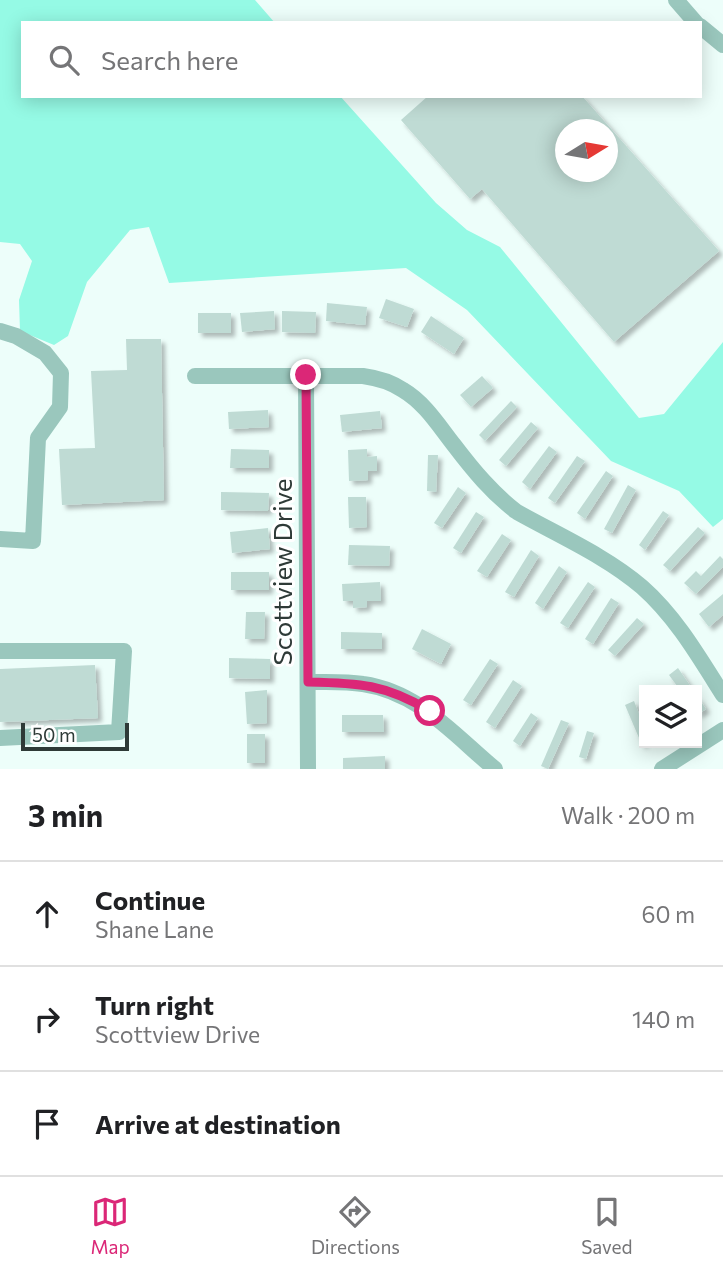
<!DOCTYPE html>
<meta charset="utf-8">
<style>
:root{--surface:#fff;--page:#f2f2f2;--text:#202124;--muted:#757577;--line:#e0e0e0;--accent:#db2777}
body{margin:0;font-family:Commissioner,sans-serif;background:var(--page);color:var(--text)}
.controls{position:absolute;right:21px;bottom:21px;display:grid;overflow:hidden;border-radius:0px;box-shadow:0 4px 18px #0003}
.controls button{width:63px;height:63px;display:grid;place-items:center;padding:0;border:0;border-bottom:2px solid var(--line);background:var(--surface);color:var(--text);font:35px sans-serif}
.compass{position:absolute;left:555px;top:119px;width:63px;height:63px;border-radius:50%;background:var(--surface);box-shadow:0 4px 18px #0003;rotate:79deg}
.scale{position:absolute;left:21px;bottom:18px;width:108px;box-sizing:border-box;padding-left:7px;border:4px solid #2e3a37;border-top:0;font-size:19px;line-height:24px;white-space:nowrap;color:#2e3a37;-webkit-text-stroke:5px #fff;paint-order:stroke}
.stop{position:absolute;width:21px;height:21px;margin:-16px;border:5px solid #db2777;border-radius:50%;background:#fff}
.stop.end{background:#db2777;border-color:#fff;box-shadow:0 2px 7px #0008}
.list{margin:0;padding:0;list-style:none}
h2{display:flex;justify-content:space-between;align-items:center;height:91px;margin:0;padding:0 28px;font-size:30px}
h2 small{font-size:23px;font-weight:400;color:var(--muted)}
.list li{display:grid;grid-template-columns:46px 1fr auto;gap:21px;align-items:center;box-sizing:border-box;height:105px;padding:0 28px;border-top:2px solid var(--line)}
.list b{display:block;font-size:26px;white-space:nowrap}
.list p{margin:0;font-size:23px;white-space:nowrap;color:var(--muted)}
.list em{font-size:23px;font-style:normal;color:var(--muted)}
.icon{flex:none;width:38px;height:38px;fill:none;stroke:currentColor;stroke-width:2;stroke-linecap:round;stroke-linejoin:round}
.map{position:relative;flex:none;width:723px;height:769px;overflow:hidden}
.search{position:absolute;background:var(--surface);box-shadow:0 4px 18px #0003;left:21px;right:21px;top:21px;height:77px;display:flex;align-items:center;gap:18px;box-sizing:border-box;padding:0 24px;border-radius:0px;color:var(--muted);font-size:26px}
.sheet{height:406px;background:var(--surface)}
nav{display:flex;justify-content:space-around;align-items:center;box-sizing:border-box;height:98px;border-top:2px solid var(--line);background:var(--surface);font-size:19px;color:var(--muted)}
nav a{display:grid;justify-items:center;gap:4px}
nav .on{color:var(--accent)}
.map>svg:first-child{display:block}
.green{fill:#95fae5}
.building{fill:#bfdbd4;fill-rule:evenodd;filter:url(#shadow)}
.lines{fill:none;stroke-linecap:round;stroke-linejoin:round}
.minor{stroke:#9ac7bd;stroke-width:16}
.route{stroke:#db2777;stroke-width:9}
.labels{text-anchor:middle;stroke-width:6;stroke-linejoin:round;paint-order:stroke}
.street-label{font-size:26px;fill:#2e3a37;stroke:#fff}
</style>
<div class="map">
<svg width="723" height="769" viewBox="0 0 723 769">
<defs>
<filter id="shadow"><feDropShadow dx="4" dy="4" stdDeviation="2" flood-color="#0004"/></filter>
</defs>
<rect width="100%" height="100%" fill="#edfefa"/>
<polygon class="green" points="0,0 255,0 275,23 23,23 23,96 340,96 436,203 467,230 500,247 639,418 664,414 723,342 723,519 713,527 679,491 611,461 467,310 406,268 169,283 149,227 130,230 87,282 68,336 54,345 20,331 19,300 32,261 20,244 0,242"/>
<g class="building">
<path d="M 428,96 L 582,96 L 719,251 L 614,342 L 482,189 L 470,199 L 401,120 ZM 566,130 L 608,130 L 608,172 L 566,172 Z"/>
<polygon points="386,299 414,309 407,327 379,318"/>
<polygon points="327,303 367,307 365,325 326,321"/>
<polygon points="274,311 275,329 242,332 240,313"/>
<polygon points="282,311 316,312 315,333 282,332"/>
<rect x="198" y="313" width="33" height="20"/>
<polygon points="431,316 464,338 454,354 421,332"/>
<polygon points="126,339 161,339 164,500 62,505 59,449 95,448 91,371 127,370"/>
<polygon points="482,376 493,388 471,407 460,395"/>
<polygon points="511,401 517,407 485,441 479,435"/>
<polygon points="268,410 269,427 229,429 228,412"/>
<polygon points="380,411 382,428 342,432 340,415"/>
<polygon points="531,422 538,428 506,466 499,460"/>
<polygon points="549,446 557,452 530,489 522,482"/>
<polygon points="231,449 269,450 269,468 230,468"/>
<polygon points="367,449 367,457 377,456 377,471 368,471 368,480 349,481 348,450"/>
<polygon points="428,455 438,455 436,492 427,491"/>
<polygon points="577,456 585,461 555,503 548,498"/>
<polygon points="606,471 613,476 585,519 577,513"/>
<polygon points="628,485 636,490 612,533 604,529"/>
<polygon points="458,487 466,493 442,528 434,523"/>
<polygon points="221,492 269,493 268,511 221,510"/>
<polygon points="348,497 366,497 367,527 349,528"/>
<polygon points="663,511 669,515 645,550 639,545"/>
<polygon points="476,512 484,517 461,553 453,548"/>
<polygon points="698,527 705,533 670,571 663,565"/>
<polygon points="268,528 270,549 232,553 230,532"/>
<polygon points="502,534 511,540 487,577 477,571"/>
<polygon points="349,545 390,546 389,566 348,565"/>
<polygon points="531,550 539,556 514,597 505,592"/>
<polygon points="720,556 723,559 723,567 696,594 684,583 696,571 701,576"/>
<polygon points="559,566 567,572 543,609 535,603"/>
<rect x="231" y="572" width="38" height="18"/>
<polygon points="380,582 381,601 367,601 367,607 353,608 353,601 343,601 342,584"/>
<polygon points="588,582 595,587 568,628 560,623"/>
<polygon points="723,594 723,615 709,627 699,614"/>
<polygon points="611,598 619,603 593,644 585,639"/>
<polygon points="246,612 265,612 264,639 245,639"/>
<polygon points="637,618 644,624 615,656 608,650"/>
<polygon points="422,629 451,644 441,664 412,649"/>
<polygon points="341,632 382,633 382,649 341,649"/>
<polygon points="229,658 270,659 270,679 229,678"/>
<polygon points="490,659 498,664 471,705 463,700"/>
<polygon points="95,665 98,718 0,722 0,669"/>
<polygon points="678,668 693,690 680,690 669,675"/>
<polygon points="513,680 522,686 495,728 486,722"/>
<polygon points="267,690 267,723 247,724 245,692"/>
<polygon points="697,696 706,709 697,715"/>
<polygon points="634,701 644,727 644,744 642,745 625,705"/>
<polygon points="531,713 538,718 520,746 513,741"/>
<polygon points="342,715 383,715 384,732 342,732"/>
<polygon points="561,720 569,723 548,769 541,766"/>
<polygon points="587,731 594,733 586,759 579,757"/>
<rect x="247" y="734" width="18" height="29"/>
<polygon points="385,756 385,769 343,769 343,758"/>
</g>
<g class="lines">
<g class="minor">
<polyline points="676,0 696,23"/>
<polyline points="700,26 723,45"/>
<polyline points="0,331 16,336 45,353 61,373 60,407 38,438 33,541 0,539"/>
<polyline points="306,375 308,769"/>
<path d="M 195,376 L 363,376 C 378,378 391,382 403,390 C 425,403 439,426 454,445 C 473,470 492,493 517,512 C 558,535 606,556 642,587 C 676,617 699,657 723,695"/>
<polyline points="0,651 124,651 119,732 0,738"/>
<path d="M 308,682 C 326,682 345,681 363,684 C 419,692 454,735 495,769"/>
<polyline points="662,769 723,730"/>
</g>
</g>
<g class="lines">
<path class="route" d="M 306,375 L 308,682 C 359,683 385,684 430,711"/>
</g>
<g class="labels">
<g class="street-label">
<text transform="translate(283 572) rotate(-90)" y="9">Scottview Drive</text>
</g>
</g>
</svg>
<div class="controls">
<button><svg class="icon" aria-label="layers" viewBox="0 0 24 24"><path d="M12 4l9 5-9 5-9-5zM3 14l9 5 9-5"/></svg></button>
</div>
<svg class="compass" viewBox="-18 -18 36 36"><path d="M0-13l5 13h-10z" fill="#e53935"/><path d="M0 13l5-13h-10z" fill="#757577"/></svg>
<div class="scale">50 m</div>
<div class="stop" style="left:430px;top:711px"></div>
<div class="stop end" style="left:306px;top:375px"></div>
<div class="search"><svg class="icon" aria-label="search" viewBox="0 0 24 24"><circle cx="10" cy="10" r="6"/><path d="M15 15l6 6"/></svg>Search here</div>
</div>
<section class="sheet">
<h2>3 min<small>Walk · 200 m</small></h2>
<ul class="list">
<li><svg class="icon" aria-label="ahead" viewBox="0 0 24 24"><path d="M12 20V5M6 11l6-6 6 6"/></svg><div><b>Continue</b><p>Shane Lane</p></div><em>60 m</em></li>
<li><svg class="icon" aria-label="right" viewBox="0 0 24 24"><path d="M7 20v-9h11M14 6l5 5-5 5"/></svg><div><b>Turn right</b><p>Scottview Drive</p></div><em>140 m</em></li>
<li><svg class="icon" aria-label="arrive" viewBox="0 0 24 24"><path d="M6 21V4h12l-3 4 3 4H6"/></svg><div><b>Arrive at destination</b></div></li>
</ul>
</section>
<nav>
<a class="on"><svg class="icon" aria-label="map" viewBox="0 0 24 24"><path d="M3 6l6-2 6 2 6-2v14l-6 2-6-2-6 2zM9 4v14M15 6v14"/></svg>Map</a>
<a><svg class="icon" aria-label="directions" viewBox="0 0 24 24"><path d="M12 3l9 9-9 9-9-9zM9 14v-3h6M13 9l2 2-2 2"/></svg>Directions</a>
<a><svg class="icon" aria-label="saved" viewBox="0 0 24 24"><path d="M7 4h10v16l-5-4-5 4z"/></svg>Saved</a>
</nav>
